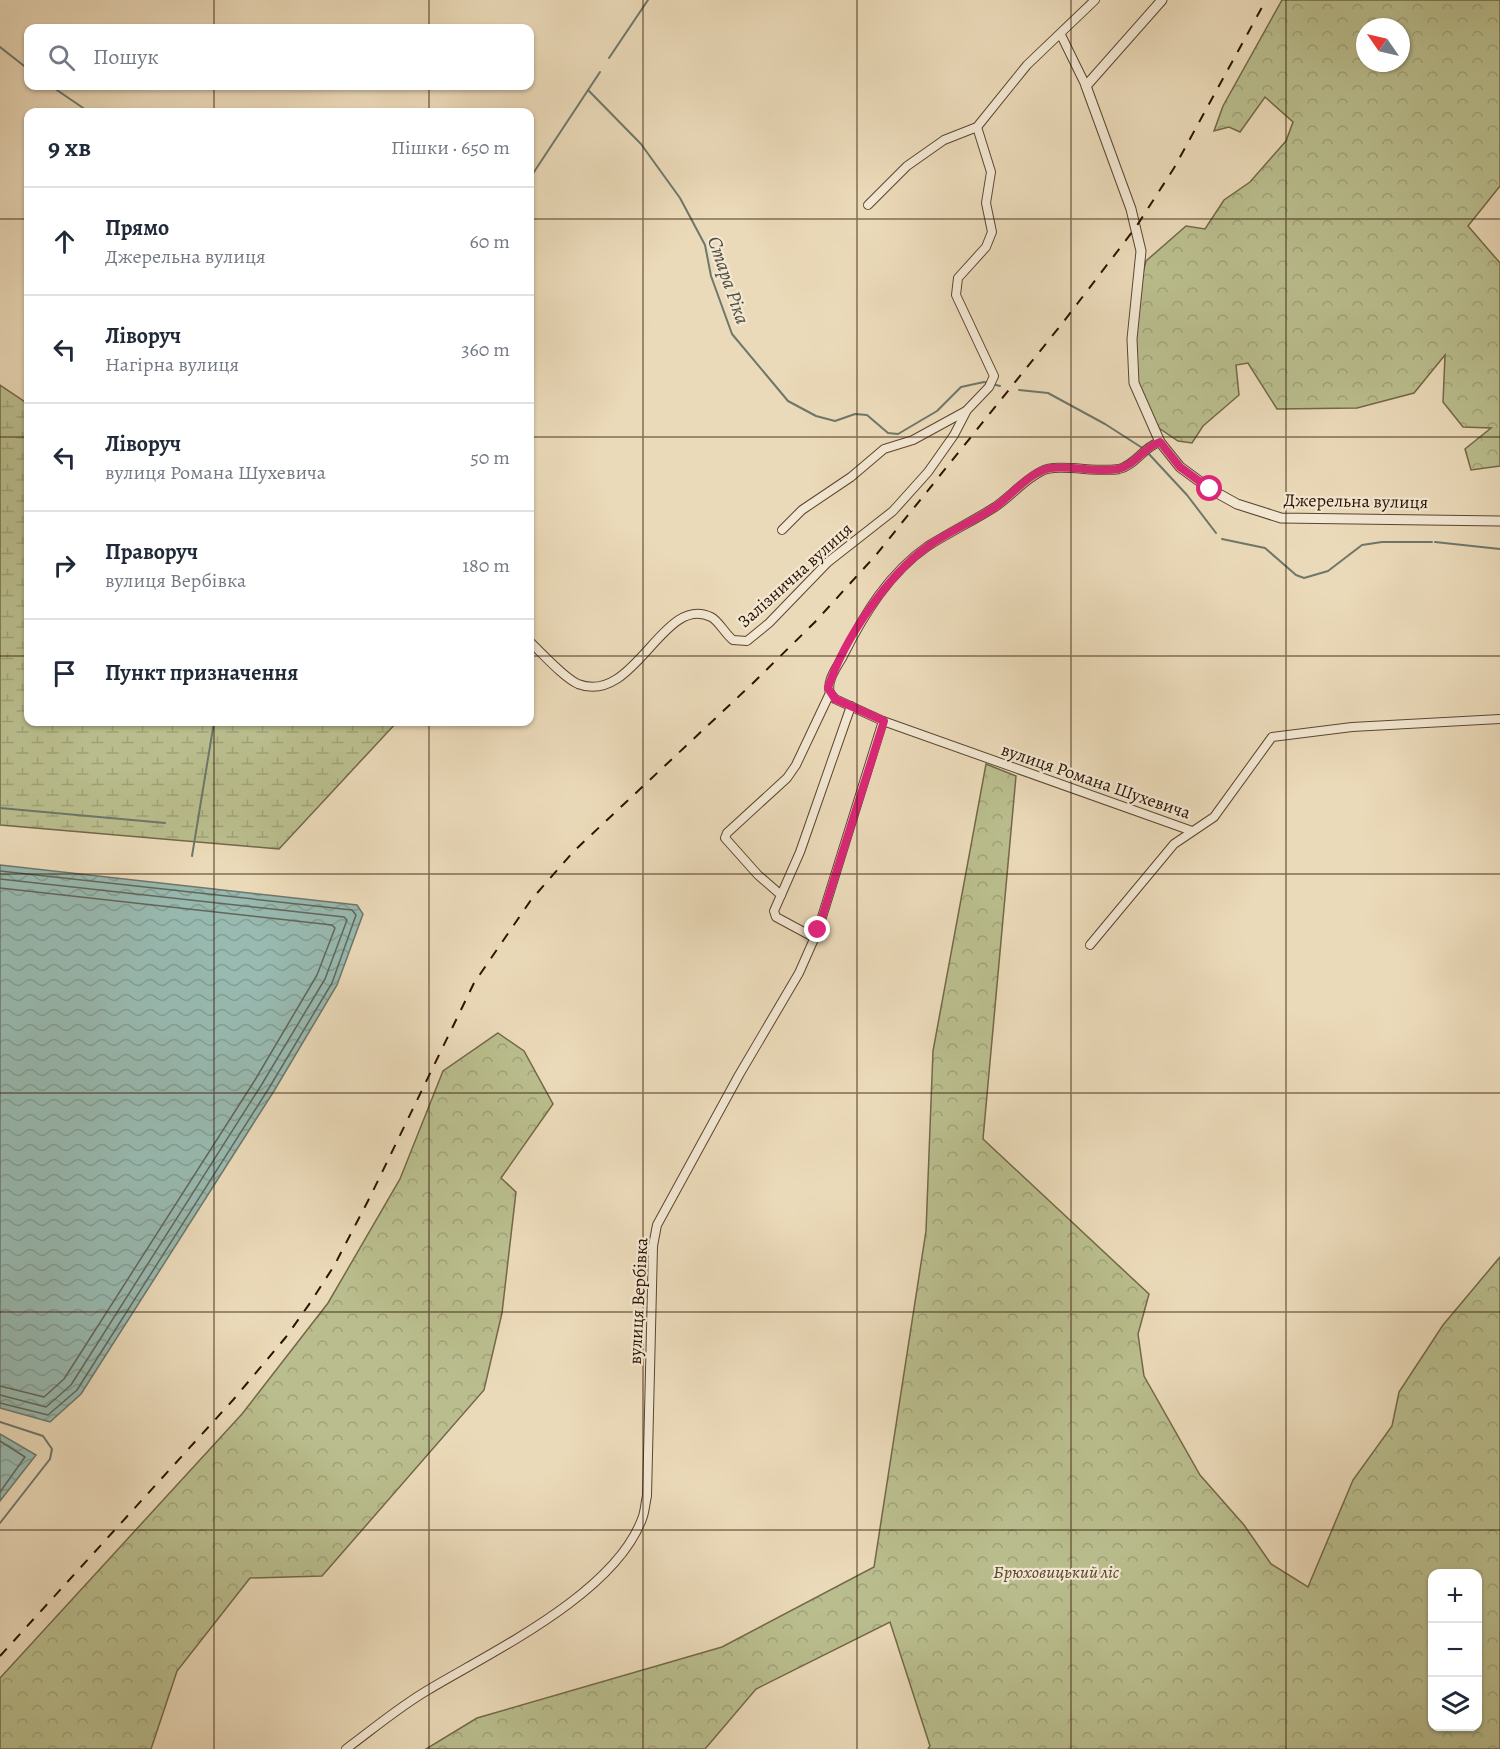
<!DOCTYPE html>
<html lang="uk">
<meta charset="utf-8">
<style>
:root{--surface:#fff;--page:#f2f2f3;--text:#1f2937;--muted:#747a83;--line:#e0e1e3}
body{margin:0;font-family:Alegreya,serif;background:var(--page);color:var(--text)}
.controls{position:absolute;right:18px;bottom:18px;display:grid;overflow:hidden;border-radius:12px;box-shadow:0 2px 4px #0004}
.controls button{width:54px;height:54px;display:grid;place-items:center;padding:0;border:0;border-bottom:2px solid var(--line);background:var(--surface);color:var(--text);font:30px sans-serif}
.compass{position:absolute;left:1356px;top:18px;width:54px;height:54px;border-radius:50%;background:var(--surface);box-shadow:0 2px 4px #0004;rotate:304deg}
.stop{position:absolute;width:18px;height:18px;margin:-14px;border:4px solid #db2777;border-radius:50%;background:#fff}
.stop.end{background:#db2777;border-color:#fff;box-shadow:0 2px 6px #0008}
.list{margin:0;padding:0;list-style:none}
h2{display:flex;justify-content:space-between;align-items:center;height:78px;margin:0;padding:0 24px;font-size:26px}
h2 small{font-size:20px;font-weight:400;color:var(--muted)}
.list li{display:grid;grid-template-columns:39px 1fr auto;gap:18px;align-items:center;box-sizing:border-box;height:108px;padding:0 24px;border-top:2px solid var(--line)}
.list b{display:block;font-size:22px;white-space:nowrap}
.list p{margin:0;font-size:20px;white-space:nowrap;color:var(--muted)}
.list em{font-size:20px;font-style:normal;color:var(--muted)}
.icon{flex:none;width:33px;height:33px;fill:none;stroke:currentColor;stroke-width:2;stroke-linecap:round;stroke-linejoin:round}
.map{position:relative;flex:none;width:1500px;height:1749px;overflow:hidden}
.search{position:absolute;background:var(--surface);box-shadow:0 2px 4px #0004;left:24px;top:24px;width:510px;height:66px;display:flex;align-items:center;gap:15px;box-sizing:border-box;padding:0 21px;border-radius:12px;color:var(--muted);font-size:22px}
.panel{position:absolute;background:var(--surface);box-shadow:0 2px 4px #0004;left:24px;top:108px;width:510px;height:618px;border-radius:12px}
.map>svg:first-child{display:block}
.forest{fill:url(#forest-crowns);stroke:#736848;stroke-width:1.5;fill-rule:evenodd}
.wetland{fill:url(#wetland-marsh);stroke:#736848;stroke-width:1.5}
.water{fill:url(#water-waves);stroke:#6d776b;stroke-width:1.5}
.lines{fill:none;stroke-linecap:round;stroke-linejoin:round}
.shore{stroke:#626659;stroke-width:1.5}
.stream{stroke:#6d776b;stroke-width:2}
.minor-casing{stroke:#5c452f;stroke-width:10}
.tertiary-casing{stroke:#5c452f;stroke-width:11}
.minor{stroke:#f2e7d2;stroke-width:8}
.tertiary{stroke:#f2e7d2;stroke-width:9}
.rail{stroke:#2c1301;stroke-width:2;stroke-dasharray:10 10;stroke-linecap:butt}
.route{stroke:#db2777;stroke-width:8}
.grid{fill:none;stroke:#2c1301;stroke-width:1.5;stroke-opacity:0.55}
.labels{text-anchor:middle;stroke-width:4.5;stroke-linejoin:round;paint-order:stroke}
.street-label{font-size:18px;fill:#2c1301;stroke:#f2e7d2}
.park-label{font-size:18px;font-style:italic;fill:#57462b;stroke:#f2e7d2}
.water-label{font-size:20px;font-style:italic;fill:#524d3f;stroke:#f2e7d2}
</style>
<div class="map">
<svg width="1500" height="1749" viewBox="0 0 1500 1749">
<defs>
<pattern id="forest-crowns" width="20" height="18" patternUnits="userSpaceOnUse" patternTransform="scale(1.5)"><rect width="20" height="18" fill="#babe8e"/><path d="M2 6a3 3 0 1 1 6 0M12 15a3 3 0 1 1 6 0" fill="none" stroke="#a0a279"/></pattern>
<pattern id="wetland-marsh" width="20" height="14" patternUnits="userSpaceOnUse" patternTransform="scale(1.5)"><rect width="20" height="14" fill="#babe8e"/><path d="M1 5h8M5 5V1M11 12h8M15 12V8" fill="none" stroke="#a0a279"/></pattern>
<pattern id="water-waves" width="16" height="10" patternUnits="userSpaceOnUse" patternTransform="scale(1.5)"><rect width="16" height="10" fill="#98bab1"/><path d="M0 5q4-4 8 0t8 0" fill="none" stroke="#839f96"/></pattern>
</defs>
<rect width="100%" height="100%" fill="#ebdab9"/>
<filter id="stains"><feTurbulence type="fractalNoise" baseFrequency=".00333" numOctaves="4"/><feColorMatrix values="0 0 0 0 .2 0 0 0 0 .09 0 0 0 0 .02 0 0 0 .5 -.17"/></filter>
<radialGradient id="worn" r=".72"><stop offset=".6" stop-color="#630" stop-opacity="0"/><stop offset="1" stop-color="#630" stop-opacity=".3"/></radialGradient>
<g class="forest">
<path d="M 1282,0 L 1500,0 L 1500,186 L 1468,226 L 1500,263 L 1500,466 L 1471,470 L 1465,449 L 1491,428 L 1463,427 L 1443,402 L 1445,355 L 1414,393 L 1357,408 L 1277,409 L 1248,363 L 1236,365 L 1239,395 L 1203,426 L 1192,443 L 1178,441 L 1153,424 L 1133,376 L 1138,291 L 1146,261 L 1186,226 L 1205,229 L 1224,200 L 1250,182 L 1286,141 L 1293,122 L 1265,97 L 1240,132 L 1229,127 L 1214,131 L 1223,106 ZM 1365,27 L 1401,27 L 1401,63 L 1365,63 Z"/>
<path d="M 986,764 L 1016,776 L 983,1139 L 1149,1294 L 1138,1334 L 1144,1376 L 1200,1475 L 1244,1525 L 1271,1564 L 1308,1587 L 1353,1480 L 1392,1426 L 1399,1392 L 1443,1325 L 1500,1257 L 1500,1749 L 928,1749 L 930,1746 L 890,1622 L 756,1689 L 705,1749 L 426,1749 L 477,1718 L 722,1647 L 874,1567 L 926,1231 L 933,1051 ZM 1432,1574 L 1478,1574 L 1478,1726 L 1432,1726 Z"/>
<polygon points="498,1033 524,1051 553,1104 501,1178 516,1192 502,1313 484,1390 322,1576 250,1578 177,1671 151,1749 0,1749 0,1678 242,1414 328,1303 400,1179 443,1071"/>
</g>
<polygon class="wetland" points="0,385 28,404 28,722 397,722 279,849 0,825"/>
<g class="water">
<polygon points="0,865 357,905 363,914 337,985 274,1091 81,1394 50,1422 0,1408"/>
<polygon points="0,1434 36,1455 0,1501"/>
</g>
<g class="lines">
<g class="shore">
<polyline points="0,871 352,910 356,915 332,983 269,1088 77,1390 48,1415 0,1403"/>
<polyline points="0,879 344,917 347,920 325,979 262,1084 71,1385 46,1407 0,1395"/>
<polyline points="0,888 332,925 335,928 317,975 255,1080 64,1379 44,1397 0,1386"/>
<polyline points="0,1441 25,1457 0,1492"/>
</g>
<g class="stream">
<polyline points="0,47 28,69"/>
<polyline points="609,58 648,0"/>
<polyline points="51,86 89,112"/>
<polyline points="588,90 641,144 680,198 705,245 711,276 732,334 788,401 816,416 835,421 855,414 867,415 888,433 898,434 937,411 961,387 984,382 1000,386"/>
<polyline points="530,178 600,72"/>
<polyline points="1019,390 1048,393 1105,424 1144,449"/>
<polyline points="1148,453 1187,495 1216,533"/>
<polyline points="1222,539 1265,548 1296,575 1304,578 1328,571 1362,545 1382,542 1432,542"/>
<polyline points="1435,542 1500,549"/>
<polyline points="0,808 165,823"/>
<polyline points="192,856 214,722"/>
<polyline points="0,1422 43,1436 52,1449 50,1459 0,1523"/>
</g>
<defs>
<g id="minor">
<polyline points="1061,35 1086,86"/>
<polyline points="868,205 907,166 944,140 977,127 1027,65 1095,0"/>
<polyline points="782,530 802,510 851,477 884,449 913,440 966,411"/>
<path d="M 530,642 C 542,653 564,678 578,684 C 635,706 663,593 711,617 C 719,621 725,634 733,640 L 747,641 L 769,623 L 828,562 L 893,511 L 928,472 L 954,435 L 967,410 L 989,387 L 994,376 L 956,295 L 958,278 L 986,247 L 992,232 L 986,203 L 991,172 L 977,127"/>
<path d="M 830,693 C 826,681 837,667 843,656 C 864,614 889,573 928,546 C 950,532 973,521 995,507 C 1011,496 1025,479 1042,471 C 1056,463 1099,473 1119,469 C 1136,465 1143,447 1160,442"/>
<polyline points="830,693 835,699 883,721 1192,831"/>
<polyline points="781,895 758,875 725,838 727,833 787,778 796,765 830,693"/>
<polyline points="815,938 776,917 774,911 800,852 851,706"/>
<polyline points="1090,945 1174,844 1214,817 1272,737 1352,727 1500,719"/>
<path d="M 346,1749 C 373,1729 399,1707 428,1690 C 493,1651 614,1594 642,1519 C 645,1512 645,1504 647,1496 L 653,1246 L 657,1225 L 739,1075 L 799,973 L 818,930 L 883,721"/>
</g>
<polyline id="tertiary" points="1162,0 1086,86 1131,209 1141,251 1132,339 1134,383 1160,442 1180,467 1210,489 1237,504 1281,518 1500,521"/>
</defs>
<use href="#minor" class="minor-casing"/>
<use href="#tertiary" class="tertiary-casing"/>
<use href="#minor" class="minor"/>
<use href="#tertiary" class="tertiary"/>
<polyline class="rail" points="0,1656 233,1400 286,1337 310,1303 334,1266 370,1197 474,983 531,900 574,851 752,684 815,622 876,555 1061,325 1136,227 1174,168 1266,0"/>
</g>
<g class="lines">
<path class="route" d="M 818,930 L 884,721 L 835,699 L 828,688 C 843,641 887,576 927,547 C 949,531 975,521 998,505 C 1012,494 1032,471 1050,468 C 1070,465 1096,473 1118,469 C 1136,465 1143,447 1160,442 L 1180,467 L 1210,489"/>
</g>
<path class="grid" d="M 214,0 L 214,28M 429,0 L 429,28M 643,0 L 643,1749M 857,0 L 857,1749M 1071,0 L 1071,1749M 1286,0 L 1286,1749M 214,86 L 214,112M 429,86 L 429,112M 0,219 L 28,219M 530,219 L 1500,219M 0,437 L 28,437M 530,437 L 1500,437M 0,656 L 28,656M 530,656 L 1500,656M 214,722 L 214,1749M 429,722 L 429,1749M 0,874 L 1500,874M 0,1093 L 1500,1093M 0,1312 L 1500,1312M 0,1530 L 1500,1530"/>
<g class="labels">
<g class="street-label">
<text transform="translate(1356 501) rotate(1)" y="6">Джерельна вулиця</text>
<text transform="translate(795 575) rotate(-42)" y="6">Залізнична вулиця</text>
<text transform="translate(1096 781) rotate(19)" y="6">вулиця Романа Шухевича</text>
<text transform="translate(638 1301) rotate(-87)" y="6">вулиця Вербівка</text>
</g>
<g class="park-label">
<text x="1056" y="1578">Брюховицький ліс</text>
</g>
<g class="water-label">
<text transform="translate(729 280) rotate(71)" y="7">Стара Ріка</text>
</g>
</g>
<rect width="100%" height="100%" filter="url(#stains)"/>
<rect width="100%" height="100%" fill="url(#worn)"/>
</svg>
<div class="controls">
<button>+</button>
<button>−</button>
<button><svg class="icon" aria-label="layers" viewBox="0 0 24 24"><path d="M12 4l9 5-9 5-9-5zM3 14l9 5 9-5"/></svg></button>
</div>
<svg class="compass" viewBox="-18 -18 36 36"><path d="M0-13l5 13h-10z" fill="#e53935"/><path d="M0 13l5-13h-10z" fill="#747a83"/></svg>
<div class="stop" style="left:1210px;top:489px"></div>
<div class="stop end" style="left:818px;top:930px"></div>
<div class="search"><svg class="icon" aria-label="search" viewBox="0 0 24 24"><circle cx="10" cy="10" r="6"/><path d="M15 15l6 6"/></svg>Пошук</div>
<section class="panel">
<h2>9 хв<small>Пішки · 650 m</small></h2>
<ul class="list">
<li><svg class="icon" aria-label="ahead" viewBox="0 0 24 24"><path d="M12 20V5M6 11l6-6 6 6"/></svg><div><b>Прямо</b><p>Джерельна вулиця</p></div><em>60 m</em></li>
<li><svg class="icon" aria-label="left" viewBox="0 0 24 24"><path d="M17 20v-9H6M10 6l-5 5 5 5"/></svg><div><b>Ліворуч</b><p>Нагірна вулиця</p></div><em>360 m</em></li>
<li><svg class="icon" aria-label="left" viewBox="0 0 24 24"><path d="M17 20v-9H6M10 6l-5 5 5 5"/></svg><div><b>Ліворуч</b><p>вулиця Романа Шухевича</p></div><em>50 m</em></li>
<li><svg class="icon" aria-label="right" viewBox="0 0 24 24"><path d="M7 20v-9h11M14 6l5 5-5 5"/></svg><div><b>Праворуч</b><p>вулиця Вербівка</p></div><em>180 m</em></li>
<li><svg class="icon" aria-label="arrive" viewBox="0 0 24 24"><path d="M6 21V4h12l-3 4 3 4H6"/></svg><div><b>Пункт призначення</b></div></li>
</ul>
</section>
</div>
